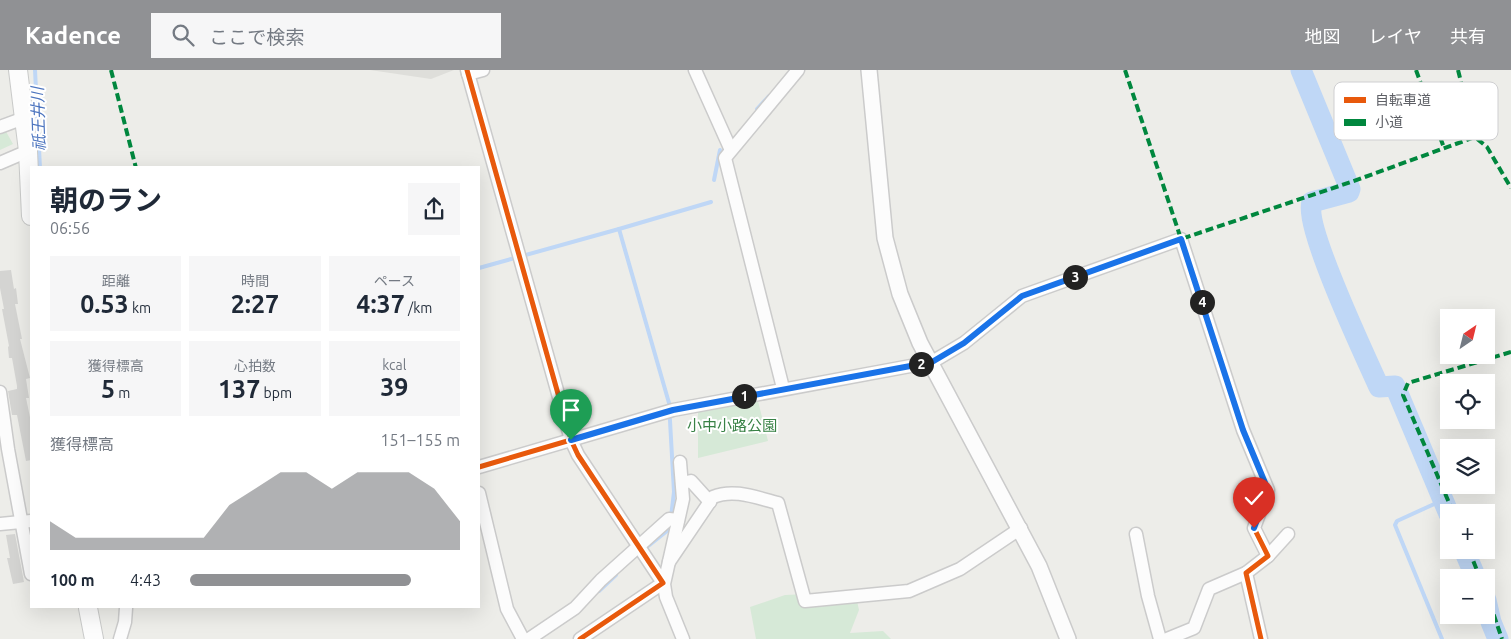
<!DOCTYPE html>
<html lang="ja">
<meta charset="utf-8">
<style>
:root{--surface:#fff;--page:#f6f6f7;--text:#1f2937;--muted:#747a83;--accent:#909194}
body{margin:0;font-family:Ubuntu,"Noto Sans JP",sans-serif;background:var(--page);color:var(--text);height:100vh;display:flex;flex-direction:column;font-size:19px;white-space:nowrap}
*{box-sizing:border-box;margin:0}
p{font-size:16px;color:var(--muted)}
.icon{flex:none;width:28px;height:28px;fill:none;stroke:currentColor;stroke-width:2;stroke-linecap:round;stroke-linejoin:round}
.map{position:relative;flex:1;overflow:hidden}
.sheet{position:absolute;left:30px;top:96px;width:450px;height:442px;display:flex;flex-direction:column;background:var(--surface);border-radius:0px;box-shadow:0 5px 20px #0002}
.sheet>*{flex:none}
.needle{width:32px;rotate:35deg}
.fabs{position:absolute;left:1440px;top:239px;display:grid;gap:10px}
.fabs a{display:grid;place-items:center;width:55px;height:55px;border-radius:0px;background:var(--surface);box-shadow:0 5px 20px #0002;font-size:25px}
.pin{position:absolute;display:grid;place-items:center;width:42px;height:42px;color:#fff;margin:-51px -21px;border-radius:50% 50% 50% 0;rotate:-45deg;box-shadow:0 0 5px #0007}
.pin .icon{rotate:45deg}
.km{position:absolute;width:25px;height:25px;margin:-12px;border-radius:50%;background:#222;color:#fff;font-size:14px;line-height:25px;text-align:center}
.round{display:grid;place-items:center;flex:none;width:52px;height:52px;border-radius:0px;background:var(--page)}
.headline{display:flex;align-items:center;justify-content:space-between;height:85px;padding:0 20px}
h1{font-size:28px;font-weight:700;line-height:38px}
.metrics{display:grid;grid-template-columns:repeat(3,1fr);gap:8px;height:85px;padding:5px 20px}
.metrics div{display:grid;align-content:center;border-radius:0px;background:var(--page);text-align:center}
.metrics b{font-size:25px;font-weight:700}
.metrics small{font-size:14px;font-weight:400}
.metrics p{font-size:14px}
.chart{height:140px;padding:10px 20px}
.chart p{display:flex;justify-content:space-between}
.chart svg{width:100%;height:90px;margin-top:5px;fill:var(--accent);opacity:.7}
ul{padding:0 20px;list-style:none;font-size:16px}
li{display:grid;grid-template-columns:80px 60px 1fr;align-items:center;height:38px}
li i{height:12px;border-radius:6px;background:var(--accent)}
header{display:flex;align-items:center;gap:30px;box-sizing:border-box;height:70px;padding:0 25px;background:var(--accent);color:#fff}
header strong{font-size:24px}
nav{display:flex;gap:28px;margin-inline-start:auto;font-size:18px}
.search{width:350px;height:45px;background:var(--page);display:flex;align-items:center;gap:12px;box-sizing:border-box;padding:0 18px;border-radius:0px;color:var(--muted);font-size:19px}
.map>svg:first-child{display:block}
.industrial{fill:#dededa}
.green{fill:#d6e9d7}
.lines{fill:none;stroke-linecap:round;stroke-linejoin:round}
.stream{stroke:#bfd7f6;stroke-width:4}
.river{stroke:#bfd7f6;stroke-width:21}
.building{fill:#d4d4d2}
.minor-casing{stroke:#cbcbcb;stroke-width:15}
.tertiary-casing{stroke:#cbcbcb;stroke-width:18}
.secondary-casing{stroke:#c9cac9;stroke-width:20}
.minor{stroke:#fcfcfc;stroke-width:12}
.tertiary{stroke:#fcfcfc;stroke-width:15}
.secondary{stroke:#fcfcfc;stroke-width:18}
.quiet{stroke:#00873e;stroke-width:4;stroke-dasharray:8 4;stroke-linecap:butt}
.cycleway-casing{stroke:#fff;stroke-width:8}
.cycleway{stroke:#e8590c;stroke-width:5}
.route-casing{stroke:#fff;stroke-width:10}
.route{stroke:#1a73e8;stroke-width:6}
.labels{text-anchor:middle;stroke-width:4;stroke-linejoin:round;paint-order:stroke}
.park-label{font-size:15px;fill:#398246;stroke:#fff}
.water-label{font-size:16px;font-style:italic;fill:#4d75bf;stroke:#fff}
.key{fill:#fff;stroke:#cfcfd1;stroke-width:1}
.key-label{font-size:14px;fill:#5e6066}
</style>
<header>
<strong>Kadence</strong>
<div class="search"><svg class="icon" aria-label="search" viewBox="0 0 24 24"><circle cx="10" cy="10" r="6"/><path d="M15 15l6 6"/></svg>ここで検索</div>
<nav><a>地図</a><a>レイヤ</a><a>共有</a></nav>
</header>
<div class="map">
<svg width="1511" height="569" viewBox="0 0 1511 569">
<rect width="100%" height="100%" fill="#edede9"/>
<path class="industrial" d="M370,0H454L431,9Z"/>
<g class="green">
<path d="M0,51L13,74L0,80Z"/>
<path d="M757,327L768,371L698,388V341Z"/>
<path d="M855,522L859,540L850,563L883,561L891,569H756L750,537L785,525Z"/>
</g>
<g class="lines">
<g class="stream">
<path d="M35,0L40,98"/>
<path d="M757,39L769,26"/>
<path d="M714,110L720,80"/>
<path d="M479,198L619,159"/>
<path d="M671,447L674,422L669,333L619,159L711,132"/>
<path d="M647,477L667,461L668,456"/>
<path d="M599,521L616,505"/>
<path d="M1442,569L1395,455L1397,451L1443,430"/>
</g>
<g class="river">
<path d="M1301,0L1350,119L1349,122L1312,132C1303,155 1366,288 1379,317L1395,316L1449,444"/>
<path d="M1464,480L1476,508"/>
<path d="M1486,530L1491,552L1498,569"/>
</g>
</g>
<g class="building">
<path d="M11,200L14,219L16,218L18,234H15L22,269H20L30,308L26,309L29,328H26L31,352V390L26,391L17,345H12L8,321L17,319V316L12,288H9L8,277L9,276L2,239H4L0,218V201Z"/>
<path d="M15,464L24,512L13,514L7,488H10L6,465Z"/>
</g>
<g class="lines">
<defs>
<g id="minor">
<path d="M467,0L571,370L578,385L663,513L580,569"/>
<path d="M695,0L730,78"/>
<path d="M468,4L483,0"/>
<path d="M0,57L24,48"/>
<path d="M0,93L28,81"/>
<path d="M783,318L725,88L798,0"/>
<path d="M0,322L8,379L31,504"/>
<path d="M680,392L683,429L664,514L666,527L683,569"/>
<path d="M479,397L673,340L932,292L964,273L1022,226L1181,169L1243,360L1268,420L1254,458L1268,486L1246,503L1261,569"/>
<path d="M682,413L691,411L710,432"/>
<path d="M479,423L507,539L523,569"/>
<path d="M0,454L31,451"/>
<path d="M1136,464L1148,526L1160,569"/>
<path d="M1268,486L1288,464"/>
<path d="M669,492L713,427C734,418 757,428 778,433L805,531L909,521L960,499L1021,458"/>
<path d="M120,569L125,552L126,538"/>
<path d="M529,569L575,538L601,510L669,449L678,450"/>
<path d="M1167,569L1194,558L1209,519L1246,503"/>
</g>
<path id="tertiary" d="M869,0L885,168L900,224L920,273L1039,496L1068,569"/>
<g id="secondary">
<path d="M18,0L28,81L31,146"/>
<path d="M88,538L94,569"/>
</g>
</defs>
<use href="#minor" class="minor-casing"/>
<use href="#tertiary" class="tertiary-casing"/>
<use href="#secondary" class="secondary-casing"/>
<use href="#minor" class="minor"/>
<use href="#tertiary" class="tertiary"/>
<use href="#secondary" class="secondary"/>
<g class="quiet">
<path d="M111,0L136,98"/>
<path d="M1125,0L1181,169L1351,112L1475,67"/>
<path d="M1416,0L1444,78"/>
<path d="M1458,0L1475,67L1487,77L1511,118"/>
<path d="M1453,442L1403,325L1408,313L1511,282"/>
<path d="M1469,480L1480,508"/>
<path d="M1486,522L1502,569"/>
</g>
<defs>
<g id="cycleway">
<path d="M467,0L571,370L578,385L663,513L580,569"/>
<path d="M479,397L673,340L932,292L964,273L1022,226L1181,169L1243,360L1268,420L1254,458L1268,486L1246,503L1261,569"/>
</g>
</defs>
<use href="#cycleway" class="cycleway-casing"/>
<use href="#cycleway" class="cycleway"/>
</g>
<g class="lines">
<defs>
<path id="route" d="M571,370L673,340L932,292L964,273L1022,226L1181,169L1243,360L1268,420L1254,458"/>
</defs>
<use href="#route" class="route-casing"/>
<use href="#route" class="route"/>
</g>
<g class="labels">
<g class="park-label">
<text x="732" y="361">小中小路公園</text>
</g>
<g class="water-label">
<text transform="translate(38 49) rotate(-92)" y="6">祇王井川</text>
</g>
</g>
<rect x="1334" y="12" width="164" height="58" rx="8" class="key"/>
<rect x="1344" y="27" width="22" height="6" fill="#e8590c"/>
<rect x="1344" y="49" width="22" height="7" fill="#00873e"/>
<g class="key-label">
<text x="1375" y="35">自転車道</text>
<text x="1375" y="57">小道</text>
</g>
</svg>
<div class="fabs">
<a><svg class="needle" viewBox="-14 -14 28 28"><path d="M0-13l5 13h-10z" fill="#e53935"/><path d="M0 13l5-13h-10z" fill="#747a83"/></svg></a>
<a><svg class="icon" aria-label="locate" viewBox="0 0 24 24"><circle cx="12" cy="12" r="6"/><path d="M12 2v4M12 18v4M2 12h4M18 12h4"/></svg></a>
<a><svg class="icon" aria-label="layers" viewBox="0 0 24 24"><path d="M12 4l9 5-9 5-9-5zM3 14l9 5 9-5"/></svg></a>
<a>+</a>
<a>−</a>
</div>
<div class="pin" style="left:571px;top:370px;background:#1e9e55"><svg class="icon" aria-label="arrive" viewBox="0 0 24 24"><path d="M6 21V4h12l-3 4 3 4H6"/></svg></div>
<div class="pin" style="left:1254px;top:458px;background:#d93025"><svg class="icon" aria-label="check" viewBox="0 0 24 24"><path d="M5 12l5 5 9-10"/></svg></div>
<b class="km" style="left:744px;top:326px">1</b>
<b class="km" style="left:921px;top:294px">2</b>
<b class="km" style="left:1075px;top:207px">3</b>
<b class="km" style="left:1202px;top:232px">4</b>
<section class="sheet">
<div class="headline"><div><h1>朝のラン</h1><p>06:56</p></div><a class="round"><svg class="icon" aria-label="share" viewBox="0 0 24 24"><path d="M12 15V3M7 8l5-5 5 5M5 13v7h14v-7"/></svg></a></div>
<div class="metrics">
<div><p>距離</p><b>0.53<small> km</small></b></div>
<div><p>時間</p><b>2:27</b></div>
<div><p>ペース</p><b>4:37<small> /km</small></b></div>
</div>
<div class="metrics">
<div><p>獲得標高</p><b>5<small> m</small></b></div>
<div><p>心拍数</p><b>137<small> bpm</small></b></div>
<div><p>kcal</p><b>39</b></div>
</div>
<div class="chart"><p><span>獲得標高</span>151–155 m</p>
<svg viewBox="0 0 160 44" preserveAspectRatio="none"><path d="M0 44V30L10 38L20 38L30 38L40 38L50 38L60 38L70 22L80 14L90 6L100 6L110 14L120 6L130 6L140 6L150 14L160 30V44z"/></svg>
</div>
<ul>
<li><b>100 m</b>4:43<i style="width:82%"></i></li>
</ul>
</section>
</div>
